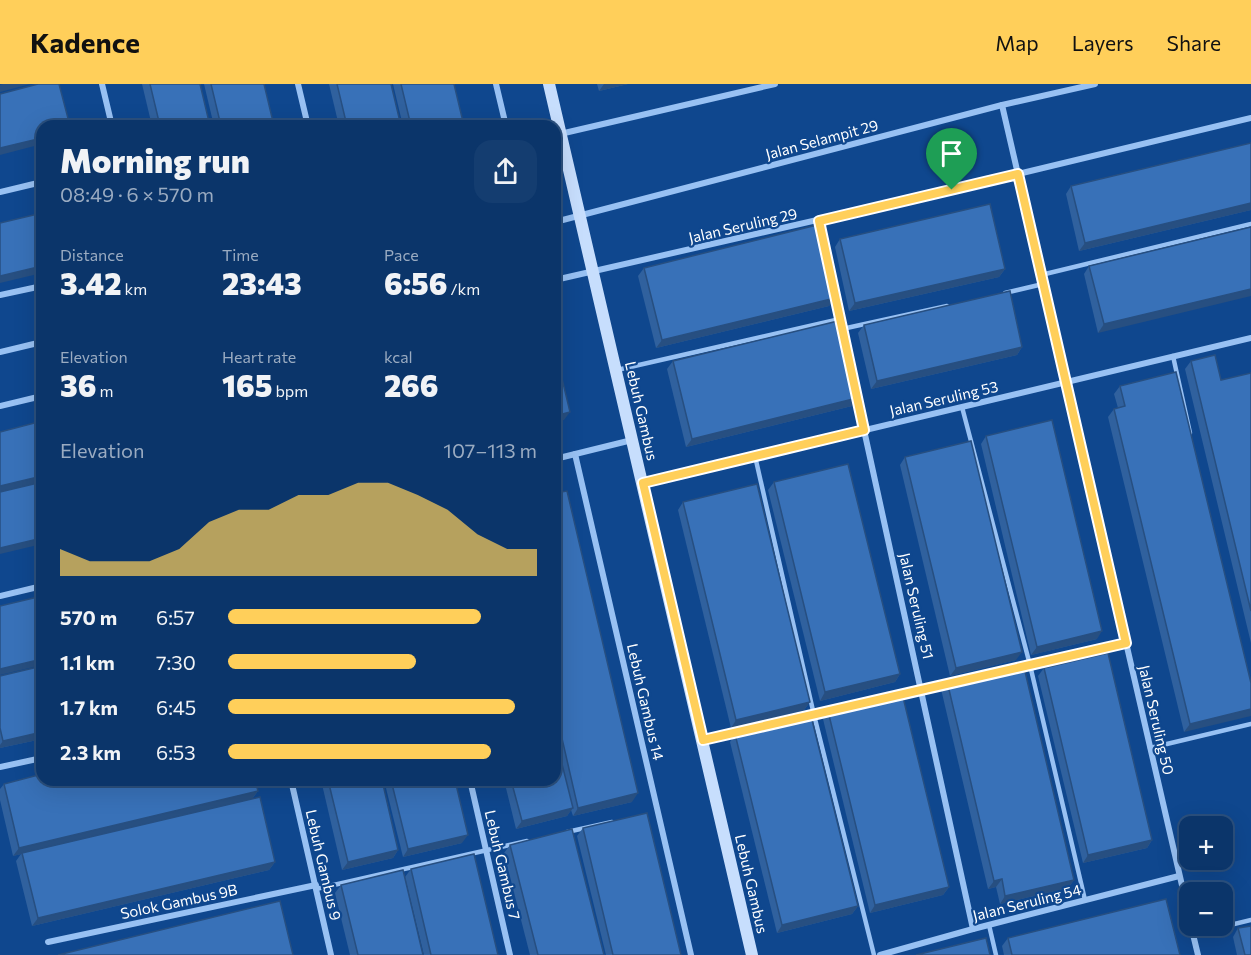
<!DOCTYPE html>
<meta charset="utf-8">
<style>
:root{--surface:#0b356a;--page:#143d70;--text:#f1f3f6;--muted:#9aabc1;--line:#2b507e;--accent:#ffcf5a}
body{margin:0;font-family:Commissioner,sans-serif;background:var(--page);color:var(--text);height:100vh;display:flex;flex-direction:column;font-size:22px;white-space:nowrap}
*{box-sizing:border-box;margin:0}
p{font-size:20px;color:var(--muted)}
.icon{flex:none;width:33px;height:33px;fill:none;stroke:currentColor;stroke-width:2;stroke-linecap:round;stroke-linejoin:round}
.map{position:relative;flex:1;overflow:hidden}
.panel{position:absolute;left:36px;top:36px;width:525px;height:666px;display:flex;flex-direction:column;background:var(--surface);border-radius:18px;box-shadow:0 6px 24px #0002,0 0 0 2px var(--line)}
.panel>*{flex:none}
.fabs{position:absolute;left:1179px;top:732px;display:grid;gap:12px}
.fabs a{display:grid;place-items:center;width:54px;height:54px;border-radius:12px;background:var(--surface);box-shadow:0 6px 24px #0002,0 0 0 2px var(--line);font-size:30px}
.pin{position:absolute;display:grid;place-items:center;width:51px;height:51px;color:#fff;margin:-62px -26px;border-radius:50% 50% 50% 0;rotate:-45deg;box-shadow:0 0 6px #0007}
.pin .icon{rotate:45deg}
.round{display:grid;place-items:center;flex:none;width:63px;height:63px;border-radius:18px;background:var(--page)}
.head{display:flex;align-items:center;justify-content:space-between;height:102px;padding:0 24px}
h1{font-size:33px;font-weight:800;line-height:45px}
.metrics{display:grid;grid-template-columns:repeat(3,1fr);gap:9px;height:102px;padding:6px 24px}
.metrics div{display:grid;align-content:center}
.metrics b{font-size:30px;font-weight:800}
.metrics small{font-size:16px;font-weight:400}
.metrics p{font-size:16px}
.chart{height:168px;padding:12px 24px}
.chart p{display:flex;justify-content:space-between}
.chart svg{width:100%;height:108px;margin-top:6px;fill:var(--accent);opacity:.7}
ul{padding:0 24px;list-style:none;font-size:20px}
li{display:grid;grid-template-columns:96px 72px 1fr;align-items:center;height:45px}
li i{height:15px;border-radius:8px;background:var(--accent)}
header{display:flex;align-items:center;gap:36px;box-sizing:border-box;height:84px;padding:0 30px;background:var(--accent);color:#111}
header strong{font-size:28px}
nav{display:flex;gap:33px;margin-inline-start:auto;font-size:21px}
.map>svg:first-child{display:block}
.lines{fill:none;stroke-linecap:round;stroke-linejoin:round}
.lane{stroke:#98c1f3;stroke-width:4.5}
.street{stroke:#98c1f3;stroke-width:6}
.secondary{stroke:#c7defd;stroke-width:12}
.wall{fill:#30619e}
.shaded-wall{fill:#274f81}
.building{fill:#3871b8;stroke:#274f81;stroke-width:1.5}
.route-casing{stroke:#fff;stroke-width:12}
.route{stroke:#ffcf5a;stroke-width:8}
.labels{text-anchor:middle;stroke-width:4.5;stroke-linejoin:round;paint-order:stroke}
.street-label{font-size:15px;fill:#fff;stroke:#0f478e}
</style>
<header>
<strong>Kadence</strong>
<nav><a>Map</a><a>Layers</a><a>Share</a></nav>
</header>
<div class="map">
<svg width="1251" height="871" viewBox="0 0 1251 871">
<rect width="100%" height="100%" fill="#0f478e"/>
<g class="lines">
<g class="lane">
<path d="M819,137L854,301"/>
<path d="M1041,191L1251,140"/>
<path d="M1005,209L1043,200"/>
<path d="M842,245L947,222"/>
<path d="M1173,272L1190,349"/>
<path d="M617,286L840,235"/>
<path d="M856,310L864,346"/>
<path d="M962,323L1030,581L1085,816"/>
<path d="M755,372L814,631L874,871"/>
<path d="M1018,584L1126,559"/>
<path d="M898,612L949,600"/>
<path d="M703,656L832,627"/>
<path d="M1150,664L1251,640"/>
<path d="M567,748L612,738"/>
<path d="M316,805L527,757"/>
<path d="M989,841L996,871"/>
<path d="M1193,850L1251,836"/>
</g>
<g class="street">
<path d="M102,0L112,42"/>
<path d="M298,0L308,42"/>
<path d="M496,0L506,42"/>
<path d="M1002,21L1190,836"/>
<path d="M560,50L775,0"/>
<path d="M0,108L42,98"/>
<path d="M555,138L1002,21L1095,0"/>
<path d="M555,196L1018,90L1251,34"/>
<path d="M0,211L42,202"/>
<path d="M0,268L42,258"/>
<path d="M0,322L42,312"/>
<path d="M864,346L973,845"/>
<path d="M575,370L691,871"/>
<path d="M555,375L632,356"/>
<path d="M643,399L1251,254"/>
<path d="M0,512L42,502"/>
<path d="M0,683L42,674"/>
<path d="M291,696L331,871"/>
<path d="M470,696L510,871"/>
<path d="M1191,842L1198,871"/>
<path d="M48,858L316,801"/>
<path d="M880,871L973,845L1179,792"/>
</g>
<path class="secondary" d="M549,0L752,871"/>
</g>
<g class="wall">
<path d="M142,0H200L210,42H152Z"/>
<path d="M204,0H264L274,42H214Z"/>
<path d="M329,0H391L401,42H339Z"/>
<path d="M393,0H454L464,42H403Z"/>
<path d="M597,0H628L599,7Z"/>
<path d="M1251,59V126L1079,167L1066,110L1071,102Z"/>
<path d="M1251,143L1098,249L1084,190L1089,182Z"/>
<path d="M840,155L1005,185L999,193L849,227L835,163Z"/>
<path d="M644,184L835,214L829,222L656,264L638,192Z"/>
<path d="M864,241L1022,263L1017,271L871,305L858,249Z"/>
<path d="M673,277L852,322L686,363L667,285Z"/>
<path d="M1191,277L1221,296L1251,289V559L1185,285Z"/>
<path d="M1120,302L1251,599L1184,648L1108,333L1114,325L1118,324L1114,310Z"/>
<path d="M986,352L1097,555L1031,571L981,360Z"/>
<path d="M905,373L1016,576L950,592L900,381Z"/>
<path d="M774,398L900,590L895,598L820,617L768,406Z"/>
<path d="M555,409L632,718L573,732L571,726L567,732L516,745L504,696H555Z"/>
<path d="M683,418L810,618L804,626L731,644L678,426Z"/>
<path d="M42,582V655L0,664V592Z"/>
<path d="M1044,584L1152,756L1147,764L1083,779L1038,592Z"/>
<path d="M947,597L1074,796L1068,804L1000,820L996,803L988,805L941,605Z"/>
<path d="M828,627L949,803L943,811L870,829L823,635Z"/>
<path d="M735,650L858,822L852,830L777,849L730,658Z"/>
<path d="M321,696H382L398,766L393,774L342,786Z"/>
<path d="M384,696H455L462,759L403,773Z"/>
<path d="M4,700L258,707L252,715L275,778L269,786L32,842L16,777L21,770L13,772L0,716V705Z"/>
<path d="M583,744L681,871H606L577,752Z"/>
<path d="M510,761L604,871H530L504,769Z"/>
<path d="M411,785L498,871H424L405,793Z"/>
<path d="M341,801L423,871H350L335,809Z"/>
<path d="M1238,844L1251,871H1237L1233,853Z"/>
<path d="M1008,854L1180,871H1004L1002,862Z"/>
</g>
<g class="shaded-wall">
<path d="M3,0H30L0,8V1Z"/>
<path d="M604,0H628L599,7Z"/>
<path d="M42,54V60L0,71V64Z"/>
<path d="M1251,119V126L1079,167L1085,159Z"/>
<path d="M42,182V189L0,199V192Z"/>
<path d="M1005,185L999,193L849,227L855,219Z"/>
<path d="M1251,205V212L1098,249L1104,240Z"/>
<path d="M835,214L829,222L656,264L662,256Z"/>
<path d="M1022,263L1017,271L871,305L877,297Z"/>
<path d="M857,314L852,322L686,363L692,355Z"/>
<path d="M570,328L564,336L555,339V332Z"/>
<path d="M42,392V399L0,409V402Z"/>
<path d="M42,454V460L0,470V464Z"/>
<path d="M1102,547L1097,555L1031,571L1037,563Z"/>
<path d="M1022,568L1016,576L950,592L956,584Z"/>
<path d="M42,575V581L0,591V585Z"/>
<path d="M900,590L895,598L820,617L825,608Z"/>
<path d="M810,618L804,626L731,644L736,636Z"/>
<path d="M1251,625V632L1184,648L1190,640Z"/>
<path d="M42,648V655L0,664V661L3,657Z"/>
<path d="M258,707L252,715L13,772L19,764Z"/>
<path d="M638,709L632,718L573,732L578,724Z"/>
<path d="M573,724L567,732L516,745L522,737Z"/>
<path d="M468,751L462,759L403,773L408,765Z"/>
<path d="M1152,756L1147,764L1083,779L1088,771Z"/>
<path d="M398,766L393,774L342,786L348,778Z"/>
<path d="M275,778L269,786L32,842L38,834Z"/>
<path d="M1002,795L996,803L988,805L994,797Z"/>
<path d="M1074,796L1068,804L1000,820L1005,812Z"/>
<path d="M949,803L943,811L870,829L875,821Z"/>
<path d="M858,822L852,830L777,849L782,841Z"/>
</g>
<g class="building">
<path d="M38,0H59L70,42H42V54L0,64V10Z"/>
<path d="M150,0H200L210,42H160Z"/>
<path d="M211,0H264L274,42H221Z"/>
<path d="M337,0H391L401,42H347Z"/>
<path d="M401,0H454L464,42H411Z"/>
<path d="M1251,59V119L1085,159L1071,102Z"/>
<path d="M990,120L1005,185L855,219L840,155Z"/>
<path d="M42,129V182L0,192V139Z"/>
<path d="M817,141L835,214L662,256L644,184Z"/>
<path d="M1251,143V205L1104,240L1089,182Z"/>
<path d="M1010,207L1022,263L877,297L864,241Z"/>
<path d="M838,237L857,314L692,355L673,277Z"/>
<path d="M1215,271L1221,296L1251,289V527L1191,277Z"/>
<path d="M555,278H558L570,328L555,332Z"/>
<path d="M1176,288L1251,599V625L1190,640L1114,325L1125,322L1120,302Z"/>
<path d="M1052,336L1102,547L1037,563L986,352Z"/>
<path d="M42,337V392L0,402V348Z"/>
<path d="M971,357L1022,568L956,584L905,373Z"/>
<path d="M848,380L900,590L825,608L774,398Z"/>
<path d="M42,398V454L0,464V408Z"/>
<path d="M757,400L810,618L736,636L683,418Z"/>
<path d="M567,407L638,709L578,724L555,624V409Z"/>
<path d="M42,512V575L0,585V522Z"/>
<path d="M1108,569L1152,756L1088,771L1044,584Z"/>
<path d="M1023,579L1074,796L1005,812L1002,795L994,797L947,597Z"/>
<path d="M42,582V648L3,657L0,644V592Z"/>
<path d="M902,609L949,803L875,821L828,627Z"/>
<path d="M811,632L858,822L782,841L735,650Z"/>
<path d="M555,652L573,724L522,737L511,696H555Z"/>
<path d="M42,690V696H255L258,707L19,764L4,700Z"/>
<path d="M328,696H382L398,766L348,778Z"/>
<path d="M391,696H455L468,751L408,765Z"/>
<path d="M260,713L275,778L38,834L22,769Z"/>
<path d="M647,729L681,871H613L583,744Z"/>
<path d="M572,745L604,871H538L510,761Z"/>
<path d="M474,770L498,871H431L411,785Z"/>
<path d="M403,786L423,871H358L341,801Z"/>
<path d="M1166,815L1180,871H1012L1008,854Z"/>
<path d="M280,817L293,871H58Z"/>
<path d="M1251,842V871H1245L1238,844Z"/>
<path d="M986,854L990,871H916Z"/>
</g>
<g class="lines">
<defs>
<path id="route" d="M1018,90L1126,559L703,656L643,399L864,346L819,137Z"/>
</defs>
<use href="#route" class="route-casing"/>
<use href="#route" class="route"/>
</g>
<g class="labels">
<g class="street-label">
<text transform="translate(822 56) rotate(-15)" y="5">Jalan Selampit 29</text>
<text transform="translate(743 142) rotate(-13)" y="5">Jalan Seruling 29</text>
<text transform="translate(944 315) rotate(-13)" y="5">Jalan Seruling 53</text>
<text transform="translate(641 327) rotate(77)" y="5">Lebuh Gambus</text>
<text transform="translate(916 522) rotate(77)" y="5">Jalan Seruling 51</text>
<text transform="translate(645 618) rotate(77)" y="5">Lebuh Gambus 14</text>
<text transform="translate(1156 636) rotate(77)" y="5">Jalan Seruling 50</text>
<text transform="translate(323 781) rotate(77)" y="5">Lebuh Gambus 9</text>
<text transform="translate(502 781) rotate(77)" y="5">Lebuh Gambus 7</text>
<text transform="translate(751 800) rotate(77)" y="5">Lebuh Gambus</text>
<text transform="translate(179 818) rotate(-12)" y="5">Solok Gambus 9B</text>
<text transform="translate(1027 819) rotate(-14)" y="5">Jalan Seruling 54</text>
</g>
</g>
</svg>
<div class="fabs">
<a>+</a>
<a>−</a>
</div>
<div class="pin" style="left:952px;top:106px;background:#1e9e55"><svg class="icon" aria-label="arrive" viewBox="0 0 24 24"><path d="M6 21V4h12l-3 4 3 4H6"/></svg></div>
<section class="panel">
<div class="head"><div><h1>Morning run</h1><p>08:49 · 6 × 570 m</p></div><a class="round"><svg class="icon" aria-label="share" viewBox="0 0 24 24"><path d="M12 15V3M7 8l5-5 5 5M5 13v7h14v-7"/></svg></a></div>
<div class="metrics">
<div><p>Distance</p><b>3.42<small> km</small></b></div>
<div><p>Time</p><b>23:43</b></div>
<div><p>Pace</p><b>6:56<small> /km</small></b></div>
</div>
<div class="metrics">
<div><p>Elevation</p><b>36<small> m</small></b></div>
<div><p>Heart rate</p><b>165<small> bpm</small></b></div>
<div><p>kcal</p><b>266</b></div>
</div>
<div class="chart"><p><span>Elevation</span>107–113 m</p>
<svg viewBox="0 0 160 44" preserveAspectRatio="none"><path d="M0 44V33L10 38L20 38L30 38L40 33L50 22L60 17L70 17L80 11L90 11L100 6L110 6L120 11L130 17L140 27L150 33L160 33V44z"/></svg>
</div>
<ul>
<li><b>570 m</b>6:57<i style="width:82%"></i></li>
<li><b>1.1 km</b>7:30<i style="width:61%"></i></li>
<li><b>1.7 km</b>6:45<i style="width:93%"></i></li>
<li><b>2.3 km</b>6:53<i style="width:85%"></i></li>
</ul>
</section>
</div>
